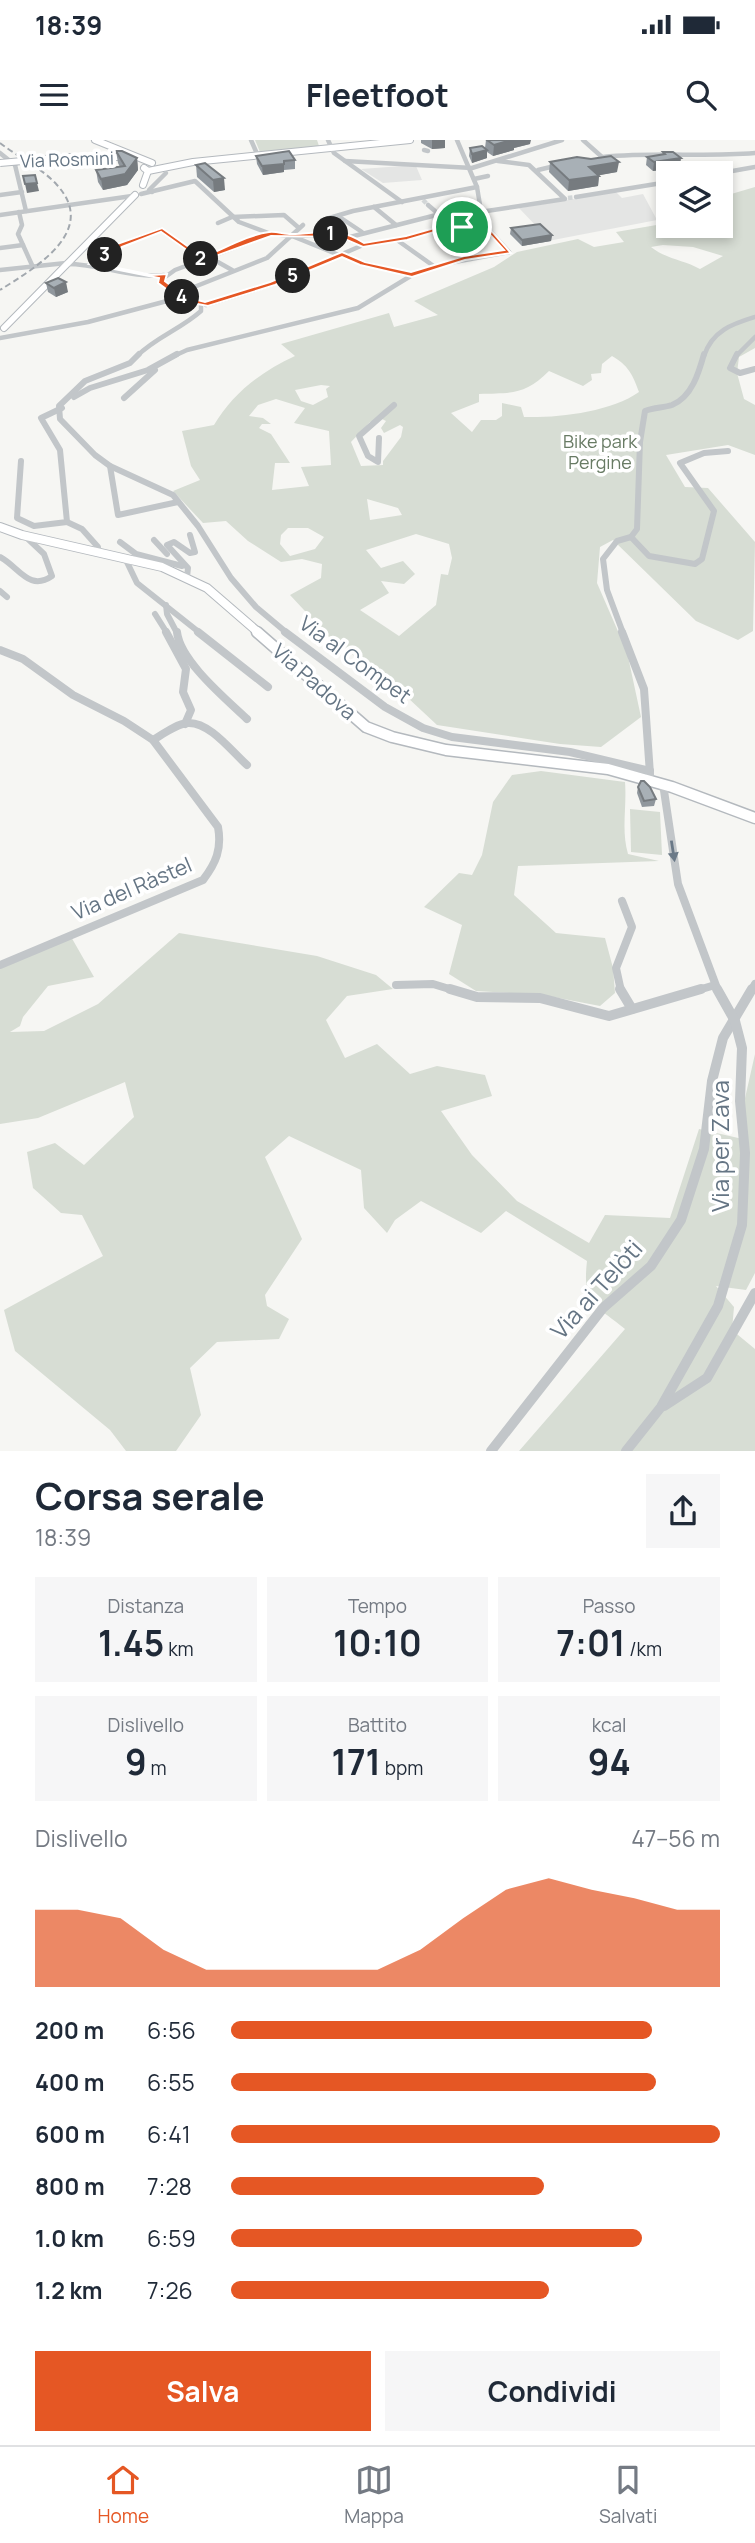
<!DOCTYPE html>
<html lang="it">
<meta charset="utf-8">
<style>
:root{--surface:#fff;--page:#f6f6f7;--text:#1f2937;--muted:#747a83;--line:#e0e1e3;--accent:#e55724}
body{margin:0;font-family:Manrope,sans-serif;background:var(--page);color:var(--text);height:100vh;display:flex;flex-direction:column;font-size:26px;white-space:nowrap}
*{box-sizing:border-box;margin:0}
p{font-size:23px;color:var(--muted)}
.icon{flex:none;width:38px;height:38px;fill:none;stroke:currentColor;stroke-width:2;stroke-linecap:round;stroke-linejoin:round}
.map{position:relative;height:1311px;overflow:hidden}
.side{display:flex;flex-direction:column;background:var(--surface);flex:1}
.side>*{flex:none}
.fabs{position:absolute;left:656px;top:21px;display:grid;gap:14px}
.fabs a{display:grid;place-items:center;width:77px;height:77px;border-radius:0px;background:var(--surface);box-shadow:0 4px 10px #0003;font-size:35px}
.pin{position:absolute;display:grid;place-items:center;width:60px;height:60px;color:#fff;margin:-30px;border:4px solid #fff;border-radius:50%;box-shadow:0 2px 7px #0007}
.km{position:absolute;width:35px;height:35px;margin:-18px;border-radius:50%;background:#222;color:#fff;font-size:19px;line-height:35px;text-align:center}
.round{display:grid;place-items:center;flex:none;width:74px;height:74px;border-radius:0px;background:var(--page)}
.headline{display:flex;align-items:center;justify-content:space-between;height:119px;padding:0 35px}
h1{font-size:38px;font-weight:700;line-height:52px}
.metrics{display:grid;grid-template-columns:repeat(3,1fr);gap:10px;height:119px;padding:7px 35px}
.metrics div{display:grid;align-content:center;border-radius:0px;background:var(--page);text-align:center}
.metrics b{font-size:35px;font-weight:700}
.metrics small{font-size:19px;font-weight:400}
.metrics p{font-size:19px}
.chart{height:196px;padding:14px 35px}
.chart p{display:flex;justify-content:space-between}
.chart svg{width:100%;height:126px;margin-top:7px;fill:var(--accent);opacity:.7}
.cta{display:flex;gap:14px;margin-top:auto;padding:14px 35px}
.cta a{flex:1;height:80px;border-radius:0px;background:var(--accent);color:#fff;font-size:28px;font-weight:700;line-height:80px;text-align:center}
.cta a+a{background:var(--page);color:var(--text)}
ul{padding:0 35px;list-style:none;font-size:23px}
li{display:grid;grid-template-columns:112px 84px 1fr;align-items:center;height:52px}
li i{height:18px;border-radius:9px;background:var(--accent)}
.status{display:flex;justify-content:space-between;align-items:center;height:49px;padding:0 35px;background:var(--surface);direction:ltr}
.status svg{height:19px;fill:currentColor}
header{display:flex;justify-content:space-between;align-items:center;height:91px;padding:0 35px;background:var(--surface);font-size:32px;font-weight:700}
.tab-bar{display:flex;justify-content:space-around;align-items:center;height:98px;border-top:2px solid var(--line);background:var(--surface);font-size:19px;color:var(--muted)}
.tab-bar a{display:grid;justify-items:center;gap:4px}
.tab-bar .on{color:var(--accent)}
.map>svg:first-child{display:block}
.built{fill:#e4e5e4}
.green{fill:#d7ddd4;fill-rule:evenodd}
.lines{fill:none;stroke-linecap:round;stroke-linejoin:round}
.street-tunnel{stroke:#d2d6d7;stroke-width:4.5;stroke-dasharray:4.5 2.5;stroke-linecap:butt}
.secondary-far2-casing{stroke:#b4b9be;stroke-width:8}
.secondary-far1-casing{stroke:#b4b9be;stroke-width:10}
.secondary-casing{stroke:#b4b9be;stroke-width:13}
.street-far3{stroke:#c2c6c9;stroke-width:4.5}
.street-far2{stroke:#c2c6c9;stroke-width:6}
.street-far1{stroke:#c2c6c9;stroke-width:8}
.street{stroke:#c2c6c9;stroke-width:10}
.secondary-far2{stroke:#fff;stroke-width:6}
.secondary-far1{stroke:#fff;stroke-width:8}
.secondary{stroke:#fff;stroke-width:10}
.rail{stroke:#a2a8ae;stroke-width:2;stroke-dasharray:6 3.5;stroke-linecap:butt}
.secondary-bridge-casing{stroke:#b4b9be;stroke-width:8;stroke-linecap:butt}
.secondary-bridge{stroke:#fff;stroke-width:6}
.wall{fill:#90979d}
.shaded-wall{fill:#767b7f}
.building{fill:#a8b0b6;stroke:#767b7f;stroke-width:2}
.oneway{fill:#6a7987}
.route{fill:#e55724;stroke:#fff;stroke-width:2;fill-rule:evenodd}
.labels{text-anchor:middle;stroke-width:7;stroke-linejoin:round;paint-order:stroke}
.far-street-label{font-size:18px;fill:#657584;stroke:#fff}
.far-park-label{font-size:18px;fill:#687b64;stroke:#fff}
.street-label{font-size:21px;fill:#657584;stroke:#fff}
.near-street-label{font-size:24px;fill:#657584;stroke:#fff}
</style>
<div class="status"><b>18:39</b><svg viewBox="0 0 49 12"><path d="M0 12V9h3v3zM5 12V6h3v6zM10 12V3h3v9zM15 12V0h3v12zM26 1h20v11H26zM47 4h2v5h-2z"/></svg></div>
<header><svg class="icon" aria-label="menu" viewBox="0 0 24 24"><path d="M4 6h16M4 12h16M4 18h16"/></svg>Fleetfoot<svg class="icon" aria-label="search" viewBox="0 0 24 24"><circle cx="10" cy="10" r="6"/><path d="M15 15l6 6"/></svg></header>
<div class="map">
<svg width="755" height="1311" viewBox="0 0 755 1311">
<rect width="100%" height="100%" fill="#f6f6f3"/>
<g class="built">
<path d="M402,26H416L422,40L383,43L361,29Z"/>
<path d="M616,52L622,58L643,54L657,80L522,106L510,94L539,89L519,68Z"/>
</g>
<g class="green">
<path d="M255,0H317L319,6L260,12Z"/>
<path d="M755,47V208L739,217L737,233L744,259L755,265V315L728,305L666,315L685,347L708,348L755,402L753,491L738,500L696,481L613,400L600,407L597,443L627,512L641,577L601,607L560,604L437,585L392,543L331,499L290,455L321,438L322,424L302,419L281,422L248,401L226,381L203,383L173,351L200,340L191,326L182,291L214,285C233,253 262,231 295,216L281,204L389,173L394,187L438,175L414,161L494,127L517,112L578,99L594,107L624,102L616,92L668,83V86H681L695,97L696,95L685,86H721V57ZM663,105L693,107L723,116L700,129C684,120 666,119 651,107ZM612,216C628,225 633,235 639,252C611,272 558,278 524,277L521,267L502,263V276L496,280H481L472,292L451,273L479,262V254C512,253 525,255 549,231L583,246L592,240L591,234L601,233L602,224ZM321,245L330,246L326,249L328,257L313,265L301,261L295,250ZM276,259L305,268L294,283L329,291L331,325L301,327L309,346L272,350L275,323H290L271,294L259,288L262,284H271L263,278L249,276L258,265ZM382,279L386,281L381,288L384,293L400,285L403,287L401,297L383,321V325L361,326L351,302L370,282ZM367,359L398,368L402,375L370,380ZM288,388H308L324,397L315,409L290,416L280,404L281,395ZM416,394L449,404L452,418L448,435L441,434L436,465L399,496L360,470L389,453L381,441L404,444L415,434L403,421L381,428L366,410Z"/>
<path d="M541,631L625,642C627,667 621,690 628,714L659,721L518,726L514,755L556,793L605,798L613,828L615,853L600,866L543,855L476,851L449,834L462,785L424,767L459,733L472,735L482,715L493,662L512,635Z"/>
<path d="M630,669L660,672L662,715L631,712Z"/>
<path d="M179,793L317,816L376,835L393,849L347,856L326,880L345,918L377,904L410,934L437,926L485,935L492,956L441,971L472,1015L517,1061L589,1103L605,1075L670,1078L699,989L747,1000L743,967L755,914V1133L746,1150L716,1146L734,1167L732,1190L755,1209V1311H519L625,1189C595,1164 582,1166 587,1121L506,1071L481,1093L421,1061L395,1080L387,1093L364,1068L361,1030L289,996L265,1017L302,1099L265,1155L267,1166L289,1179L279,1199L217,1202L190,1228L201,1275L176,1311H126L110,1290L15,1211L4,1170L103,1116L82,1075L61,1073L33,1048L27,1012L55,1003L84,1025L134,977L125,942L38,978L0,984V825L70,795L94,837L48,846L23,877L20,886L10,892L44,891L98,864Z"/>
</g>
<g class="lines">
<g class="street-tunnel">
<path d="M568,58L576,57"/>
<path d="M423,60L428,65"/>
</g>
<defs>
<g id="secondary-far2">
<path d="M95,0L152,23"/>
<path d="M67,17H135"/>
<path d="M148,31L193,22L410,0"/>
<path d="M143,45L148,31L144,28"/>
<path d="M4,188L135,55"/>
</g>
<path id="secondary-far1" d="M0,387L22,395L162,427L207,448L259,493"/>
<path id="secondary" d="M257,492L366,587L392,597L446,610L608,629L672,647L755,678"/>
</defs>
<use href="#secondary-far2" class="secondary-far2-casing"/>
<use href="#secondary-far1" class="secondary-far1-casing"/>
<use href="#secondary" class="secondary-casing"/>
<g class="street-far3">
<path d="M251,0L258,16"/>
<path d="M328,0L334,13L402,62"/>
<path d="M457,0L477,47L483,83L509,112"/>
<path d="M583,0L602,17"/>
<path d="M424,10L428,11"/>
<path d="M0,13L15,25"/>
<path d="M603,17C654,12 704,17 755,13"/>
<path d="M345,21L472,28L562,0"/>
<path d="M15,25L26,71"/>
<path d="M538,30L559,25"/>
<path d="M721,33L755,27"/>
<path d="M474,39L488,36"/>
<path d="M152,52L149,50L166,33"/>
<path d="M141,54L195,41L239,82L271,94L292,96L339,115"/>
<path d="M0,55L22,52"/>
<path d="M576,57L668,42"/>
<path d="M428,65L435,71"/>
<path d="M374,67L396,85"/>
<path d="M456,70L460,76L476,77"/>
<path d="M19,72L22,85L18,94L32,125"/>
<path d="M480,72L565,59L529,25L498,21"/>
<path d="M0,75L132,56"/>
<path d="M338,76L362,92"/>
<path d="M326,79L353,71L477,47"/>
<path d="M218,83L232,77L284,75L299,88"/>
<path d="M292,96L337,95L363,105"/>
<path d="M350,97L456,70L479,68"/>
<path d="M397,100L435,127"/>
<path d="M0,108L23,105"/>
<path d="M342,114L363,123L412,135"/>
<path d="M209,117L232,130"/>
<path d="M65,124C99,123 130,139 164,135"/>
<path d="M93,124L119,105L161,90L202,119"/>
<path d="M0,130L66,123"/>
<path d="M179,153L267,118L303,85"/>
<path d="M200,163L182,157L161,140L175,130L271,94"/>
<path d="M206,165L273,144L363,105L407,98L438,89L483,83"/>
<path d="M0,198L88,182L182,157"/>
<path d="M137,216C156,197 181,189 201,171V166"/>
<path d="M174,216L187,210L358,168L414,134L449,123L509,112"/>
<path d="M704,216C712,191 732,184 755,177"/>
<path d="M736,216L755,197"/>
</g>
<g class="street-far2">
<path d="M139,214L130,223L85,241L59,266L60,279L95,315L110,326L173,355L198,386L231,438L256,467L287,493"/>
<path d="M737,214L730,228L740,233L755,229"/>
<path d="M74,257L90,248L148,230L177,214"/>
<path d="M124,258L155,230"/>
<path d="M379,298L378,322L368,316L359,296L394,265"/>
<path d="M21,321L17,378L34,386L67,382L60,310L41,278L62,268"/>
<path d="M110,326L118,375L178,362"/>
<path d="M67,382L82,389L98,407V412"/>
<path d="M631,397L649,416L695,424L702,419L714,371L680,323L704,313L728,311"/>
<path d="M154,400L167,414"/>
<path d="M120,402L136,414L182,426"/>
<path d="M0,417C19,427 29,452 52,436L44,414L27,398"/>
<path d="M125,418L137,443L200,493"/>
<path d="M187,437L188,428L167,405L174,402L190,413L195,412L190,395"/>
<path d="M0,451L7,457"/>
<path d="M166,465L167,474L177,493"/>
<path d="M155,474L167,493"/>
<path d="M623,493L607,450L603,419L617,401L631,397L637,389L640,302L645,271C654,267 663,268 672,265C692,257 699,232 704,214"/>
</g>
<g class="street-far1">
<path d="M166,492L186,529L183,552L191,570L185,584"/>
<path d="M177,492C180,521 226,559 247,579"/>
<path d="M198,492L268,547"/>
<path d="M285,492L385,567L423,588L452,597L570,612L650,631"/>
<path d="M622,492L644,549L650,634"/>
<path d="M0,510L23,519L73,555L124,581L153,600L218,687C222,709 216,723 203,740L0,825"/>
<path d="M153,600C163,594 176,584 188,583C210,582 232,612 247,625"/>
<path d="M663,644L678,744L718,851"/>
<path d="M396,845L433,844L456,851"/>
<path d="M621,851L616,828L632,787L622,761"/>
<path d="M695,851L715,845"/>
<path d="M751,851L755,844"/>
</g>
<g class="street">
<path d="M450,849L477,857L540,858L609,876L701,849"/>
<path d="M620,849L632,869"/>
<path d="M664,1266L707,1238L755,1153"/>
<path d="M491,1311L603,1168L651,1126L681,1080L704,1009L712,941L723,898L752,849"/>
<path d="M626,1311L661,1267L718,1166L742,1085L745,1013L740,961L742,908L735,881L717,849"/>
</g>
<use href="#secondary-far2" class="secondary-far2"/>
<use href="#secondary-far1" class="secondary-far1"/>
<use href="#secondary" class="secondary"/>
<path class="rail" d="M0,3C18,17 42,28 57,45C99,91 35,128 0,150"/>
<defs>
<path id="secondary-bridge" d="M0,23L67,17"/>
</defs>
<use href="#secondary-bridge" class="secondary-bridge-casing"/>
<use href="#secondary-bridge" class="secondary-bridge"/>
</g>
<g class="wall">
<path d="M421,0H445V8L432,9L421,3Z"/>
<path d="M486,0L530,4L514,8V10L493,16L487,12V18L472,23L469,16L470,8H485Z"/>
<path d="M116,11L137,18L138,30L127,45L103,50L98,42L96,30L120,27L118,23Z"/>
<path d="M663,12L680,27L653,31L646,25L647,17L662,15Z"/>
<path d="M256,16L295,20V29L284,30V32L263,35L257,24Z"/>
<path d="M550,22L617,32L599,35L598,46L568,51L549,32Z"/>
<path d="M196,25L225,50L214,52L197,37Z"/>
<path d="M511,88L552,95L551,101L522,106L510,94Z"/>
<path d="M46,143L68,152L56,157L48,152Z"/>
<path d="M638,647L656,659L654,666L642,667L637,653Z"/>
</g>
<g class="shaded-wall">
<path d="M432,0H445V8L432,9Z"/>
<path d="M511,0H531L530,4L514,8V10L493,16L494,5Z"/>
<path d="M487,10V18L472,23V14Z"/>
<path d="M137,18L138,30L127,45L103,50L101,39L125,34Z"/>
<path d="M681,18L680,27L653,31L654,22Z"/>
<path d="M619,22L617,32L590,37L599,36L598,46L568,51L569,40L589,27Z"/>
<path d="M284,24V32L263,35L262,26Z"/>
<path d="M224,38L225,50L214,52L213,40Z"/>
<path d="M37,43L39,51L27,53L25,44Z"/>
<path d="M552,95L551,101L522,106V100Z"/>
<path d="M66,142L68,152L56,157L54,148Z"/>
</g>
<g class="building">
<path d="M487,0H511L494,5Z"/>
<path d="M482,6L487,10L472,14L470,8Z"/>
<path d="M116,11H122L137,18L125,34L101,39L96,30L125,26Z"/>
<path d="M289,11L295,20L284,21V24L262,26L256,16Z"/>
<path d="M663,12H673L681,18L654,22L647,17L665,14Z"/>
<path d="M611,16L619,22L589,27L599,36L569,40L550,22L577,17L591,19Z"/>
<path d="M205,23L224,38L213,40L196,25Z"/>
<path d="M35,35L37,43L25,44L23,36Z"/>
<path d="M540,84L552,95L522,100L511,88Z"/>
<path d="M58,138L66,142L54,148L46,143Z"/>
<path d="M641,641H644L650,647L656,659L644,661L638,647Z"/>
</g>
<defs><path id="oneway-solid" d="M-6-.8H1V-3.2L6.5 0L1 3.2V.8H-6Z" transform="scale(1.75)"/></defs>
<use class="oneway" href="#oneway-solid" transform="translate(673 711) rotate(81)"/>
<path class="route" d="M483,81L511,113L465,120L412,137L360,125L342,117L275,145L208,166L187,162L167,164V161L177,157L158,143L159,138L89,124L117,104L162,88L203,117C224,109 247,95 269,92C276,91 284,94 291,94C320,94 336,85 364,103L406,96L438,87ZM481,85L504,110L464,116L411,132L365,122L342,112L270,142L205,162L186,157L165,141L167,134L152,135L98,124L122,107L161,92L202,121L271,96L340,97L363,107L407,100L438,91Z"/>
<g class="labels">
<g class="far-street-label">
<text transform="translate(67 20) rotate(-2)" y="6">Via Rosmini</text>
</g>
<g class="far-park-label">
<text x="600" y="308">Bike park<tspan x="600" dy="21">Pergine</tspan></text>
</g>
<g class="street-label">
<text transform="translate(355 520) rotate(36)" y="7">Via al Compet</text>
<text transform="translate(314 542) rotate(41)" y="7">Via Padova</text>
<text transform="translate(132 749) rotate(-23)" y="7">Via del Ràstel</text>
</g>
<g class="near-street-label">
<text transform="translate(721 1006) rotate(-90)" y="8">Via per Zava</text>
<text transform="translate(597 1150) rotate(-48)" y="8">Via ai Telòti</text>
</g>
</g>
</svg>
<div class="fabs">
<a><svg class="icon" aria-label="layers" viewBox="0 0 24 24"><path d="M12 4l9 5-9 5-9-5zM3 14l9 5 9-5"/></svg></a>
</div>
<div class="pin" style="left:462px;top:87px;background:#1e9e55"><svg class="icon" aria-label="arrive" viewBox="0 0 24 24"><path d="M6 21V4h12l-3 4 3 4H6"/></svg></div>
<b class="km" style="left:331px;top:94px">1</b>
<b class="km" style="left:201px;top:119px">2</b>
<b class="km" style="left:105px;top:115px">3</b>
<b class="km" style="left:182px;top:157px">4</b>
<b class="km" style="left:293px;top:136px">5</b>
</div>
<section class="side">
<div class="headline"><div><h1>Corsa serale</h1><p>18:39</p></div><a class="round"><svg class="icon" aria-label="share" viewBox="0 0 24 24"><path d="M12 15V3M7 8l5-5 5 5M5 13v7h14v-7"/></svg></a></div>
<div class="metrics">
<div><p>Distanza</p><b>1.45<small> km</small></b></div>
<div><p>Tempo</p><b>10:10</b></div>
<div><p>Passo</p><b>7:01<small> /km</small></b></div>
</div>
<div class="metrics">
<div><p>Dislivello</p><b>9<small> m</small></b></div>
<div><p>Battito</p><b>171<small> bpm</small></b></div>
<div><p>kcal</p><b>94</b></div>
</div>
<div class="chart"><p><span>Dislivello</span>47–56 m</p>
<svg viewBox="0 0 160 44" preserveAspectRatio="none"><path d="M0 44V17L10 17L20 20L30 31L40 38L50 38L60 38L70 38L80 38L90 31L100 20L110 10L120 6L130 10L140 13L150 17L160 17V44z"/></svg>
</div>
<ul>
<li><b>200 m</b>6:56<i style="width:86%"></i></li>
<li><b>400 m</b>6:55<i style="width:87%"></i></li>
<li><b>600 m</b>6:41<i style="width:100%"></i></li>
<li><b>800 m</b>7:28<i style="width:64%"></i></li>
<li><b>1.0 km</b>6:59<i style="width:84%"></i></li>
<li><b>1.2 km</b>7:26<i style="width:65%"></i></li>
</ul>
<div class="cta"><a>Salva</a><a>Condividi</a></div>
</section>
<nav class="tab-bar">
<a class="on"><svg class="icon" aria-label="home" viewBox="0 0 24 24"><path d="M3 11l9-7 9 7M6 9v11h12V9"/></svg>Home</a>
<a><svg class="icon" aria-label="map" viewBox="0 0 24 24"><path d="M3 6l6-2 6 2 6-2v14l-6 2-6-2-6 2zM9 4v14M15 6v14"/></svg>Mappa</a>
<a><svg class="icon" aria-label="saved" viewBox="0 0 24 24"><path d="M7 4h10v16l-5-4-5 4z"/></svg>Salvati</a>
</nav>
